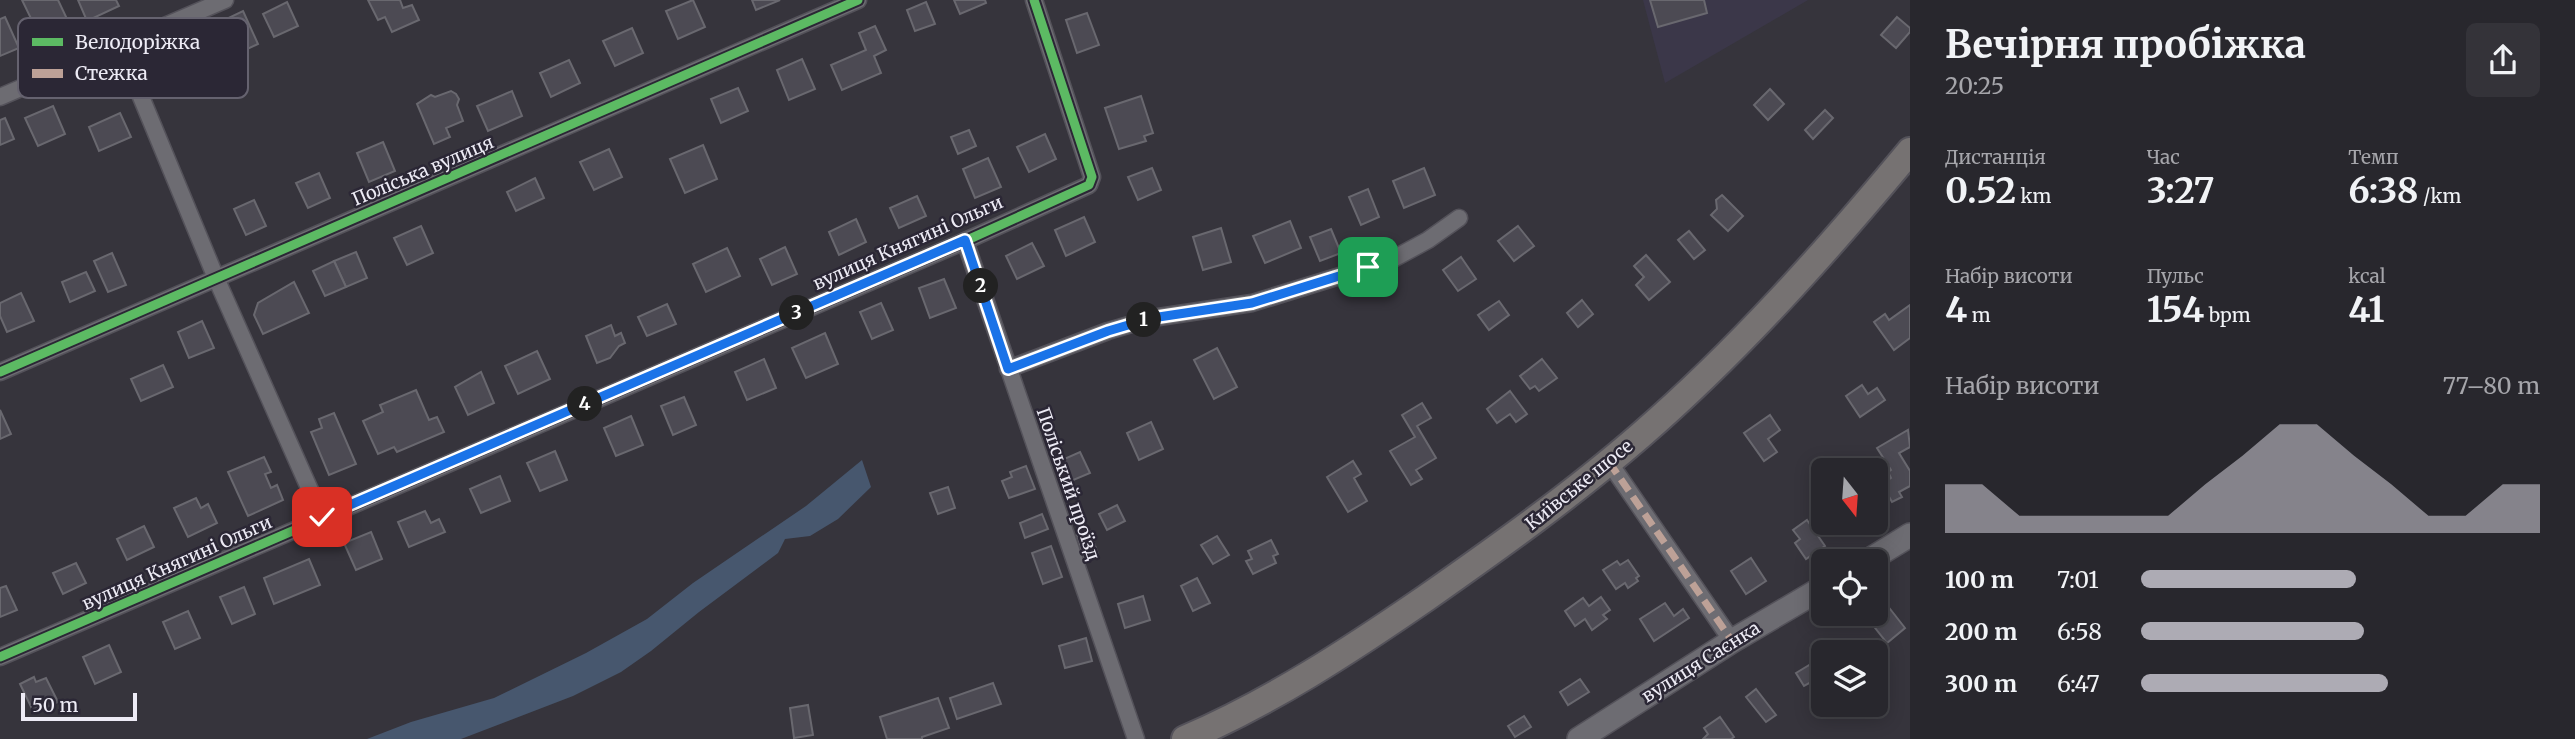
<!DOCTYPE html>
<html lang="uk">
<meta charset="utf-8">
<style>
:root{--surface:#28272d;--page:#343339;--text:#f1f3f6;--muted:#a5a5aa;--line:#444449;--accent:#adabb4}
body{margin:0;font-family:Merriweather,serif;background:var(--page);color:var(--text);height:100vh;display:flex;flex-direction:column;font-size:26px;white-space:nowrap}
*{box-sizing:border-box;margin:0}
p{font-size:23px;color:var(--muted)}
.icon{flex:none;width:38px;height:38px;fill:none;stroke:currentColor;stroke-width:2;stroke-linecap:round;stroke-linejoin:round}
.map{position:relative;flex:1;overflow:hidden}
.details{display:flex;flex-direction:column;background:var(--surface);width:665px}
.details>*{flex:none}
.needle{width:46px;rotate:163deg}
.tools{position:absolute;left:1811px;top:458px;display:grid;gap:14px}
.tools a{display:grid;place-items:center;width:77px;height:77px;border-radius:10px;background:var(--surface);box-shadow:0 4px 18px #0003,0 0 0 2px var(--line);font-size:35px}
.scale{position:absolute;left:21px;bottom:18px;width:116px;box-sizing:border-box;padding-left:7px;border:4px solid #edebf5;border-top:0;font-size:19px;line-height:24px;white-space:nowrap;color:#edebf5;-webkit-text-stroke:5px #2b2735;paint-order:stroke}
.pin{position:absolute;display:grid;place-items:center;width:60px;height:60px;color:#fff;margin:-30px;border-radius:14px;box-shadow:0 4px 10px #0006}
.km{position:absolute;width:35px;height:35px;margin:-18px;border-radius:50%;background:#222;color:#fff;font-size:19px;line-height:35px;text-align:center}
.round{display:grid;place-items:center;flex:none;width:74px;height:74px;border-radius:10px;background:var(--page)}
.head{display:flex;align-items:center;justify-content:space-between;height:119px;padding:0 35px}
h1{font-size:38px;font-weight:700;line-height:52px}
.figures{display:grid;grid-template-columns:repeat(3,1fr);gap:10px;height:119px;padding:7px 35px}
.figures div{display:grid;align-content:center}
.figures b{font-size:35px;font-weight:700}
.figures small{font-size:19px;font-weight:400}
.figures p{font-size:19px}
.chart{height:196px;padding:14px 35px}
.chart p{display:flex;justify-content:space-between}
.chart svg{width:100%;height:126px;margin-top:7px;fill:var(--accent);opacity:.7}
ul{padding:0 35px;list-style:none;font-size:23px}
li{display:grid;grid-template-columns:112px 84px 1fr;align-items:center;height:52px}
li i{height:18px;border-radius:9px;background:var(--accent)}
main{display:flex;flex:1;min-height:0}
.map>svg:first-child{display:block}
.built{fill:#3b3749}
.water{fill:#47576e}
.building{fill:#4c4a53;stroke:#69686f;stroke-width:2}
.lines{fill:none;stroke-linecap:round;stroke-linejoin:round}
.street-casing{stroke:#54525a;stroke-width:19}
.secondary-casing{stroke:#54525a;stroke-width:26}
.primary-casing{stroke:#54525a;stroke-width:30}
.street{stroke:#6d6c72;stroke-width:16}
.secondary{stroke:#6d6c72;stroke-width:23}
.primary{stroke:#767272;stroke-width:26}
.quiet{stroke:#bda197;stroke-width:7;stroke-dasharray:14 7;stroke-linecap:butt}
.cycleway-casing{stroke:#2b2735;stroke-width:13}
.cycleway{stroke:#5cba63;stroke-width:9}
.route-casing{stroke:#fff;stroke-width:14}
.route{stroke:#1a73e8;stroke-width:9}
.labels{text-anchor:middle;stroke-width:5;stroke-linejoin:round;paint-order:stroke}
.street-label{font-size:18px;fill:#edebf5;stroke:#2b2735}
.key{fill:#2b2735;stroke:#65626f;stroke-width:2}
.key-label{font-size:19px;fill:#edebf5}
</style>
<main>
<div class="map">
<svg width="1910" height="739" viewBox="0 0 1910 739">
<rect width="100%" height="100%" fill="#36343c"/>
<path class="built" d="M1643,0H1808L1665,83Z"/>
<path class="water" d="M862,460L871,487L838,519L810,536L785,539L778,553L699,612L651,651L621,672L573,696L461,739H367L411,722L494,698L586,653L647,619L693,583L806,506Z"/>
<g class="building">
<path d="M22,0H58L68,21L39,35Z"/>
<path d="M78,0H116L119,6L87,21Z"/>
<path d="M368,0H400L403,8L412,5L419,20L392,32L385,17L378,20Z"/>
<path d="M693,0L705,27L678,39L666,11Z"/>
<path d="M752,0H780L756,10Z"/>
<path d="M954,0H985L986,3L960,14Z"/>
<path d="M1650,0H1704L1707,13L1658,27Z"/>
<path d="M287,2L298,26L274,37L263,14Z"/>
<path d="M926,2L935,24L915,31L907,10Z"/>
<path d="M243,11L258,44L226,59L215,35L222,32L218,23Z"/>
<path d="M1087,13L1099,45L1077,53L1066,20Z"/>
<path d="M5,17L19,48L0,56V19Z"/>
<path d="M1897,17L1910,28V32L1896,48L1881,35Z"/>
<path d="M875,26L886,50L874,56L881,73L842,90L831,65L866,50L859,33Z"/>
<path d="M632,28L643,53L615,66L603,41Z"/>
<path d="M802,59L815,89L789,100L777,70Z"/>
<path d="M569,60L580,83L551,97L540,73Z"/>
<path d="M738,88L748,111L721,123L711,99Z"/>
<path d="M1770,89L1784,104L1768,120L1754,105Z"/>
<path d="M451,91L456,94L459,99L457,105L463,121L446,128L450,137L434,144L417,104L431,95L435,97Z"/>
<path d="M512,91L522,116L488,131L477,106Z"/>
<path d="M1141,96L1153,133L1144,136L1146,141L1119,149L1105,108Z"/>
<path d="M53,106L65,134L38,146L25,118Z"/>
<path d="M1825,110L1833,118L1813,139L1805,130Z"/>
<path d="M120,113L131,137L99,151L89,127Z"/>
<path d="M5,118L14,139L0,145V120Z"/>
<path d="M969,130L976,146L958,154L951,137Z"/>
<path d="M1045,134L1056,159L1029,172L1017,147Z"/>
<path d="M383,142L395,171L369,182L357,153Z"/>
<path d="M703,145L717,179L685,193L670,159Z"/>
<path d="M609,149L622,177L594,190L580,162Z"/>
<path d="M988,158L1001,187L975,198L963,169Z"/>
<path d="M1152,168L1161,190L1138,200L1128,177Z"/>
<path d="M1424,168L1435,195L1404,208L1393,181Z"/>
<path d="M319,173L330,198L308,208L296,183Z"/>
<path d="M535,178L544,198L516,211L507,192Z"/>
<path d="M1368,189L1379,217L1361,225L1349,197Z"/>
<path d="M1722,195L1743,216L1728,231L1711,215L1717,209L1716,200Z"/>
<path d="M917,196L926,216L899,228L890,208Z"/>
<path d="M254,200L266,226L246,235L234,209Z"/>
<path d="M1084,217L1095,242L1066,256L1055,230Z"/>
<path d="M856,219L866,242L839,255L829,232Z"/>
<path d="M1290,221L1301,248L1265,263L1253,236Z"/>
<path d="M421,226L433,253L407,265L394,238Z"/>
<path d="M1518,226L1534,246L1514,261L1498,241Z"/>
<path d="M1221,228L1231,262L1203,270L1193,237Z"/>
<path d="M1331,229L1341,253L1320,261L1310,237Z"/>
<path d="M1689,231L1705,250L1694,259L1678,240Z"/>
<path d="M1032,243L1044,266L1017,279L1006,256Z"/>
<path d="M785,247L797,274L772,285L760,259Z"/>
<path d="M727,248L740,276L706,292L693,264Z"/>
<path d="M356,252L367,278L346,287L334,261Z"/>
<path d="M112,253L126,285L108,292L94,261Z"/>
<path d="M1646,255L1670,282L1649,300L1636,285L1644,277L1634,266Z"/>
<path d="M1461,257L1476,279L1458,291L1443,270Z"/>
<path d="M334,261L346,287L325,296L313,271Z"/>
<path d="M86,272L95,291L70,302L62,282Z"/>
<path d="M944,279L956,308L930,318L919,288Z"/>
<path d="M294,282L309,313L263,334L254,315L258,303Z"/>
<path d="M21,293L34,321L7,332L0,316V303Z"/>
<path d="M1582,300L1593,314L1578,327L1567,313Z"/>
<path d="M1499,301L1509,315L1489,330L1478,315Z"/>
<path d="M881,303L893,330L872,339L860,312Z"/>
<path d="M667,304L676,324L647,336L638,317Z"/>
<path d="M1910,305V338L1894,350L1874,322L1885,314L1889,320Z"/>
<path d="M202,321L214,348L189,358L178,332Z"/>
<path d="M611,325L615,336L621,333L625,343L619,346L610,358L597,363L586,336Z"/>
<path d="M825,333L838,364L806,378L792,348Z"/>
<path d="M1217,348L1237,387L1214,399L1194,360Z"/>
<path d="M537,351L550,379L518,394L505,366Z"/>
<path d="M764,359L776,388L747,400L735,372Z"/>
<path d="M1542,359L1557,378L1539,391L1535,386L1530,389L1520,376Z"/>
<path d="M163,365L173,387L141,401L131,379Z"/>
<path d="M481,372L494,403L468,415L455,387Z"/>
<path d="M1862,385L1868,394L1877,388L1885,400L1860,417L1846,396Z"/>
<path d="M416,390L429,420L437,417L444,432L397,452L394,447L378,454L363,421L383,412L380,405Z"/>
<path d="M1510,391L1527,414L1516,422L1510,414L1497,423L1487,409Z"/>
<path d="M684,397L696,425L673,435L661,406Z"/>
<path d="M1422,403L1431,418L1417,426L1436,458L1416,470L1422,479L1411,485L1390,451L1415,437L1402,415Z"/>
<path d="M0,410L11,434L0,439Z"/>
<path d="M334,413L356,464L329,475L311,432L322,428L319,419Z"/>
<path d="M1770,415L1780,430L1768,439L1777,452L1764,461L1744,433Z"/>
<path d="M631,416L643,445L616,456L604,428Z"/>
<path d="M1151,422L1163,449L1139,460L1127,433Z"/>
<path d="M1908,430L1910,447L1899,453L1910,471V486L1899,492L1902,497L1892,502L1882,484L1891,478L1888,472L1891,470L1877,448Z"/>
<path d="M555,451L567,480L540,491L527,463Z"/>
<path d="M1080,452L1090,473L1071,481L1062,460Z"/>
<path d="M264,457L271,472L265,474L271,488L277,485L283,500L248,516L228,472Z"/>
<path d="M1353,461L1361,474L1354,478L1367,501L1348,512L1327,477Z"/>
<path d="M1026,466L1035,489L1009,498L1002,481L1012,477L1010,472Z"/>
<path d="M500,476L510,501L481,513L470,489Z"/>
<path d="M948,487L955,508L938,514L930,493Z"/>
<path d="M196,498L201,508L208,504L217,523L188,537L174,508Z"/>
<path d="M1117,505L1125,521L1107,530L1099,514Z"/>
<path d="M425,511L431,523L439,519L445,532L409,547L398,522Z"/>
<path d="M1042,514L1048,529L1025,538L1020,523Z"/>
<path d="M1807,520L1825,546L1806,559L1795,543L1800,539L1793,530Z"/>
<path d="M144,526L154,547L127,560L117,539Z"/>
<path d="M1090,531L1098,554L1084,558L1077,535Z"/>
<path d="M371,532L382,559L356,570L344,543Z"/>
<path d="M1217,536L1229,555L1213,564L1201,545Z"/>
<path d="M1271,540L1278,554L1273,556L1276,563L1253,574L1246,561L1252,559L1248,551Z"/>
<path d="M1051,546L1062,577L1043,584L1032,553Z"/>
<path d="M1751,558L1766,581L1746,594L1731,571Z"/>
<path d="M309,559L320,585L274,604L264,578Z"/>
<path d="M1628,560L1639,576L1636,578L1638,581L1628,588L1625,583L1616,589L1603,570L1617,561L1620,565Z"/>
<path d="M76,563L86,583L63,594L53,573Z"/>
<path d="M1197,578L1210,603L1193,611L1181,586Z"/>
<path d="M6,586L17,610L0,617V588Z"/>
<path d="M244,587L255,614L232,624L220,597Z"/>
<path d="M1143,596L1150,620L1125,628L1118,604Z"/>
<path d="M1601,597L1610,610L1603,615L1607,619L1592,630L1585,619L1575,626L1565,611L1583,598L1589,606Z"/>
<path d="M1665,603L1674,616L1683,609L1689,618L1654,641L1640,619Z"/>
<path d="M1887,605L1905,628L1887,643L1872,624L1877,621L1873,616Z"/>
<path d="M188,611L200,638L175,649L163,622Z"/>
<path d="M1086,638L1092,661L1065,668L1059,646Z"/>
<path d="M109,645L121,672L95,684L83,657Z"/>
<path d="M1816,661L1824,675L1804,686L1796,673Z"/>
<path d="M34,677L36,682L46,678L58,702L34,713L20,684Z"/>
<path d="M1580,679L1589,692L1568,705L1560,692Z"/>
<path d="M993,683L1001,704L957,719L950,698Z"/>
<path d="M1756,689L1776,715L1766,722L1746,697Z"/>
<path d="M938,698L949,728L922,737V739H887L880,717Z"/>
<path d="M808,705L813,735L794,738L790,708Z"/>
<path d="M1524,716L1531,727L1515,737L1508,726Z"/>
<path d="M1720,717L1734,737L1731,739H1703L1708,734L1704,728Z"/>
</g>
<g class="lines">
<defs>
<g id="street">
<path d="M120,46L216,278L322,517"/>
<path d="M0,97L225,0"/>
<path d="M965,241L1136,739"/>
<path d="M1008,369L1108,331L1152,318L1252,303L1369,267L1393,259L1428,240L1459,218"/>
<path d="M0,372L858,0"/>
<path d="M1609,462L1732,641"/>
<path d="M0,657L965,241L1089,185L1092,177L1034,0"/>
</g>
<g id="secondary">
<path d="M1866,562L1910,535"/>
<path d="M1579,739L1732,641L1824,587"/>
</g>
<path id="primary" d="M1185,739C1271,702 1349,651 1426,598C1500,546 1573,494 1641,435C1739,350 1827,251 1910,151"/>
</defs>
<use href="#street" class="street-casing"/>
<use href="#secondary" class="secondary-casing"/>
<use href="#primary" class="primary-casing"/>
<use href="#street" class="street"/>
<use href="#secondary" class="secondary"/>
<use href="#primary" class="primary"/>
<path class="quiet" d="M1609,462L1732,641"/>
<defs>
<g id="cycleway">
<path d="M0,372L858,0"/>
<path d="M0,657L965,241L1089,185L1092,177L1034,0"/>
</g>
</defs>
<use href="#cycleway" class="cycleway-casing"/>
<use href="#cycleway" class="cycleway"/>
</g>
<g class="lines">
<defs>
<path id="route" d="M322,517L965,240L1008,369L1108,331L1152,318L1252,303L1368,267"/>
</defs>
<use href="#route" class="route-casing"/>
<use href="#route" class="route"/>
</g>
<g class="labels">
<g class="street-label">
<text transform="translate(423 171) rotate(-23)" y="6">Поліська вулиця</text>
<text transform="translate(908 243) rotate(-24)" y="6">вулиця Княгині Ольги</text>
<text transform="translate(1068 484) rotate(71)" y="6">Поліський проїзд</text>
<text transform="translate(1579 485) rotate(-39)" y="6">Київське шосе</text>
<text transform="translate(177 563) rotate(-24)" y="6">вулиця Княгині Ольги</text>
<text transform="translate(1701 662) rotate(-32)" y="6">вулиця Саєнка</text>
</g>
</g>
<rect x="18" y="18" width="230" height="80" rx="10" class="key"/>
<rect x="32" y="38" width="31" height="8" fill="#5cba63"/>
<rect x="32" y="69" width="31" height="9" fill="#bda197"/>
<g class="key-label">
<text x="75" y="49">Велодоріжка</text>
<text x="75" y="80">Стежка</text>
</g>
</svg>
<div class="tools">
<a><svg class="needle" viewBox="-14 -14 28 28"><path d="M0-13l5 13h-10z" fill="#e53935"/><path d="M0 13l5-13h-10z" fill="#a5a5aa"/></svg></a>
<a><svg class="icon" aria-label="locate" viewBox="0 0 24 24"><circle cx="12" cy="12" r="6"/><path d="M12 2v4M12 18v4M2 12h4M18 12h4"/></svg></a>
<a><svg class="icon" aria-label="layers" viewBox="0 0 24 24"><path d="M12 4l9 5-9 5-9-5zM3 14l9 5 9-5"/></svg></a>
</div>
<div class="scale">50 m</div>
<div class="pin" style="left:1368px;top:267px;background:#1e9e55"><svg class="icon" aria-label="arrive" viewBox="0 0 24 24"><path d="M6 21V4h12l-3 4 3 4H6"/></svg></div>
<div class="pin" style="left:322px;top:517px;background:#d93025"><svg class="icon" aria-label="check" viewBox="0 0 24 24"><path d="M5 12l5 5 9-10"/></svg></div>
<b class="km" style="left:1144px;top:320px">1</b>
<b class="km" style="left:981px;top:286px">2</b>
<b class="km" style="left:797px;top:313px">3</b>
<b class="km" style="left:585px;top:404px">4</b>
</div>
<section class="details">
<div class="head"><div><h1>Вечірня пробіжка</h1><p>20:25</p></div><a class="round"><svg class="icon" aria-label="share" viewBox="0 0 24 24"><path d="M12 15V3M7 8l5-5 5 5M5 13v7h14v-7"/></svg></a></div>
<div class="figures">
<div><p>Дистанція</p><b>0.52<small> km</small></b></div>
<div><p>Час</p><b>3:27</b></div>
<div><p>Темп</p><b>6:38<small> /km</small></b></div>
</div>
<div class="figures">
<div><p>Набір висоти</p><b>4<small> m</small></b></div>
<div><p>Пульс</p><b>154<small> bpm</small></b></div>
<div><p>kcal</p><b>41</b></div>
</div>
<div class="chart"><p><span>Набір висоти</span>77–80 m</p>
<svg viewBox="0 0 160 44" preserveAspectRatio="none"><path d="M0 44V27L10 27L20 38L30 38L40 38L50 38L60 38L70 27L80 17L90 6L100 6L110 17L120 27L130 38L140 38L150 27L160 27V44z"/></svg>
</div>
<ul>
<li><b>100 m</b>7:01<i style="width:54%"></i></li>
<li><b>200 m</b>6:58<i style="width:56%"></i></li>
<li><b>300 m</b>6:47<i style="width:62%"></i></li>
</ul>
</section>
</main>
